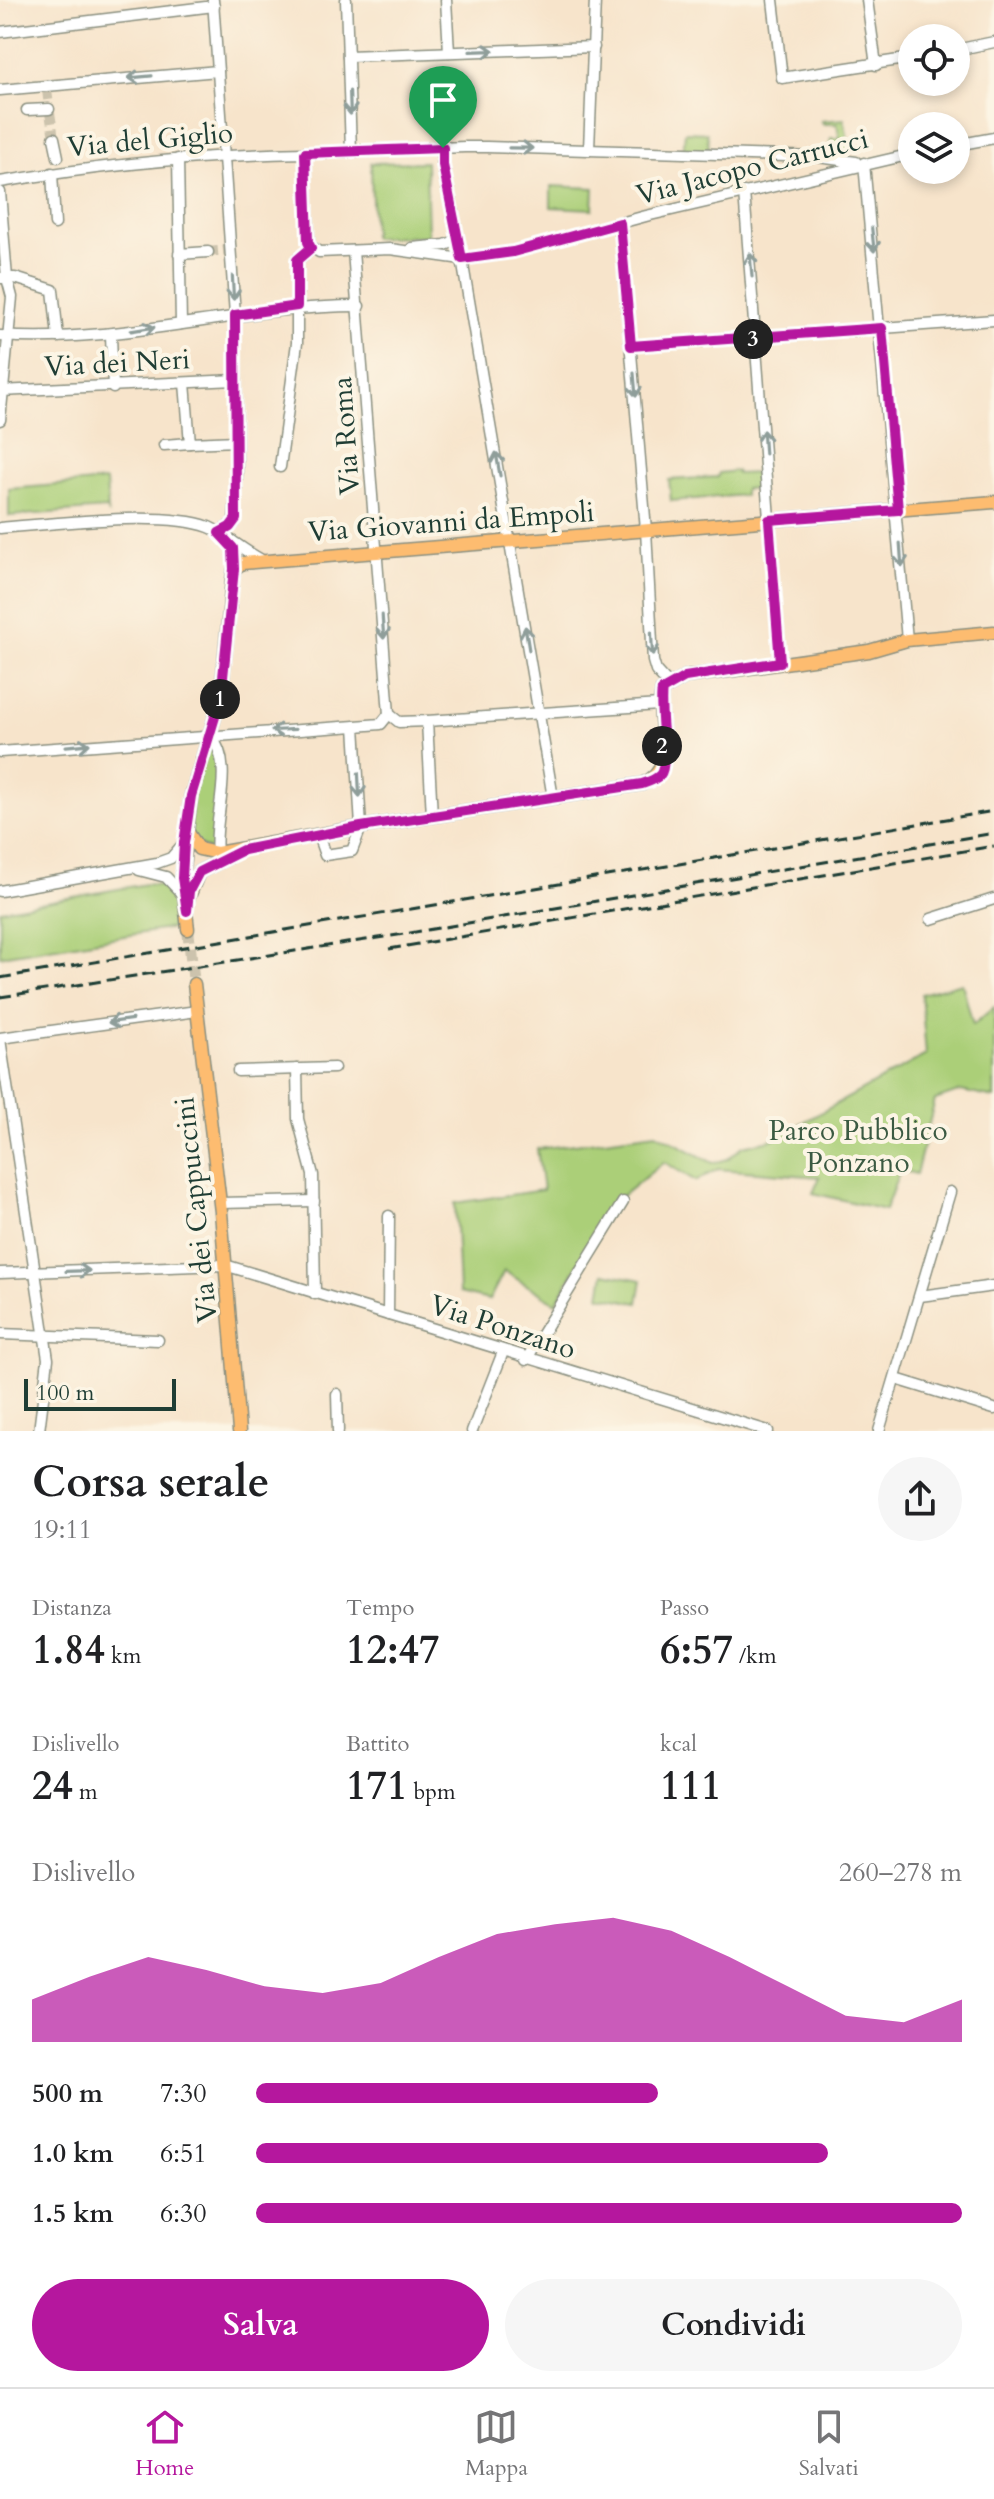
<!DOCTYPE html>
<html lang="it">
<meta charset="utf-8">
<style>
:root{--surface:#fff;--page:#f6f6f6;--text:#202124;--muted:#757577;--line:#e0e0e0;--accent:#b5179e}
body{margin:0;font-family:Cardo,serif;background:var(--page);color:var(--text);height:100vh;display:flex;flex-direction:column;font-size:30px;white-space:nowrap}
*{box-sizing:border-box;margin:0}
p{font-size:26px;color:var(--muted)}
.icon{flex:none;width:44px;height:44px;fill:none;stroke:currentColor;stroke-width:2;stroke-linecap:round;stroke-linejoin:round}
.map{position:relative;height:1431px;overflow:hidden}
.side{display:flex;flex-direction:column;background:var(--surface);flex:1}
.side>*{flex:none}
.tools{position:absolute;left:898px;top:24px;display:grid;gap:16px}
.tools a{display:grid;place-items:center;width:72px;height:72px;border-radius:50%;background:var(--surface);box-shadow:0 4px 12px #0003;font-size:40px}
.scale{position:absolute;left:24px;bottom:20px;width:152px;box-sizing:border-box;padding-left:8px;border:4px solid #1f3d34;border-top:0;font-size:22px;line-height:28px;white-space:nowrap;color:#1f3d34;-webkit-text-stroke:6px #fcf5e5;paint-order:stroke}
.pin{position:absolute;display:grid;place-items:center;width:68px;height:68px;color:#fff;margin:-82px -34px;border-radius:50% 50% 50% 0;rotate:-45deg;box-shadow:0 0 8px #0007}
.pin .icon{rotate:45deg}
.km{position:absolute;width:40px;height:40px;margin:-20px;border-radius:50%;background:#222;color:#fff;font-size:22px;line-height:40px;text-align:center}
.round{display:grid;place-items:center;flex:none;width:84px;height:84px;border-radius:42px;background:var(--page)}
.overview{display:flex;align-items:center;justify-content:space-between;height:136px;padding:0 32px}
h1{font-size:44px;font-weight:800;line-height:60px}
.stats{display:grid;grid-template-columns:repeat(3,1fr);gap:12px;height:136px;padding:8px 32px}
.stats div{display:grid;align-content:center}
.stats b{font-size:40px;font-weight:800}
.stats small{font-size:22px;font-weight:400}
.stats p{font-size:22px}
.chart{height:224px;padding:16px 32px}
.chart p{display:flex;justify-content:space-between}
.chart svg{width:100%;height:144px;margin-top:8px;fill:var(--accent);opacity:.7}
.action{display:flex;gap:16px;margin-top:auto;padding:16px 32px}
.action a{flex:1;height:92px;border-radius:48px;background:var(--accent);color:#fff;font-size:32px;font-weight:800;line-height:92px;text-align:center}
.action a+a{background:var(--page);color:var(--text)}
ul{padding:0 32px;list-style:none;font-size:26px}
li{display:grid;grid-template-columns:128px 96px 1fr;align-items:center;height:60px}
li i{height:20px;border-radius:10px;background:var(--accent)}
.menu{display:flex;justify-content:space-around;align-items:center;height:112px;border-top:2px solid var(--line);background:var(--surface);font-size:22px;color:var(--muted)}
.menu a{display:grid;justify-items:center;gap:4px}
.menu .current{color:var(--accent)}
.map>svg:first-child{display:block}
.green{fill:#abcf78;stroke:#658656;stroke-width:2}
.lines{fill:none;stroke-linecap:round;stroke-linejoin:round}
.minor-tunnel{stroke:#ccc3ad;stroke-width:10;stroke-dasharray:10 5;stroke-linecap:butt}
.major-tunnel{stroke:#ccc3ad;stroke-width:12;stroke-dasharray:12 6;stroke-linecap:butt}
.minor-casing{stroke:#8b9080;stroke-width:13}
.major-casing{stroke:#8b9080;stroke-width:15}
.minor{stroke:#fff;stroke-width:10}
.major{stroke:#fdbc70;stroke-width:12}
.rail{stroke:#1f3d34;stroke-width:3;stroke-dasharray:12 6;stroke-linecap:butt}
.oneway{stroke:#8f9e9a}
.route-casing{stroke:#fff;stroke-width:16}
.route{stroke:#b5179e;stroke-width:10}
.labels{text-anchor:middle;stroke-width:8;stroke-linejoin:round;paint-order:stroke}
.street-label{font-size:28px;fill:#1f3d34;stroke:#fcf5e5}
.park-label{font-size:28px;fill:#3b5a42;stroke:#fcf5e5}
</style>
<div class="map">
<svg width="994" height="1431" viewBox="0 0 994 1431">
<rect width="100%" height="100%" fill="#fcf5e5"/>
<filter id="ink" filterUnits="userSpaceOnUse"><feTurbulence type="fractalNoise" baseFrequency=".0125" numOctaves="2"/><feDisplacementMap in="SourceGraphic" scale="16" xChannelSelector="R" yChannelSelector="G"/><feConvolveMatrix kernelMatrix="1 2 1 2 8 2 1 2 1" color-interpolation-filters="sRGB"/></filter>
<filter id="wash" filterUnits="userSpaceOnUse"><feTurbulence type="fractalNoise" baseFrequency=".006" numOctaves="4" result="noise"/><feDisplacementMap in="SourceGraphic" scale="32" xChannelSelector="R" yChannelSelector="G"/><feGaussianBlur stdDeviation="1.8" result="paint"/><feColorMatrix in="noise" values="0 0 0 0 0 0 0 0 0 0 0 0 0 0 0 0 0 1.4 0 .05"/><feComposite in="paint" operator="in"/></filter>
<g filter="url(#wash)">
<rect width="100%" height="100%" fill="#f7e4cb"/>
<g class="green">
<path d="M844,119L850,150L829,151L831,138L840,139L837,124H823L822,121Z"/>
<path d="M685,132L707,133L710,154L683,153Z"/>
<path d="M426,162L428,236L373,238L371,163Z"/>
<path d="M551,186L594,188L593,209L551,207Z"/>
<path d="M736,471L737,474L758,473L759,488L744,489V495L671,501L669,480L718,477L719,473Z"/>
<path d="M106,481L108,512L106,509L9,516V489Z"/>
<path d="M210,735L221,752L217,853L191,842V796Z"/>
<path d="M146,884L167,886L177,901L180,927L0,956V910Z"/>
<path d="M962,983L973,1025L994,1007V1098L961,1091L935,1100L916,1174L900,1170L885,1210L813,1193L820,1177L718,1169L696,1181L664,1162L612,1204L556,1303L504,1271L489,1300L459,1293L455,1203L543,1190L537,1149L656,1133L713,1163L728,1159L743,1146L771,1140L926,1055L921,994Z"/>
<path d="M604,1273L642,1280L638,1303L600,1296Z"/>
</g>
</g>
<g filter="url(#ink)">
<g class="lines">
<g class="minor-tunnel">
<path d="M47,90L49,106"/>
<path d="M50,113L54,138"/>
<path d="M208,252L228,250"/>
</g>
<path class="major-tunnel" d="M188,929L194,984"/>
<defs>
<g id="minor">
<path d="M213,0L235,315L237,475L234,523L219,533"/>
<path d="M346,0L351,151"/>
<path d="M446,0L449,52"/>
<path d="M773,0L782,78L912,58"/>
<path d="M867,0L876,65"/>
<path d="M0,32L214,6"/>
<path d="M956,50L994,42"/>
<path d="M348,56L594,47"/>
<path d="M0,90L218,71"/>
<path d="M27,110L49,109"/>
<path d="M54,138L58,157"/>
<path d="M956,145L994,138"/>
<path d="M443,148V165L462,259L390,249L319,252L309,245L305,153L465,147H487L818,157L856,162"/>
<path d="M589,149L595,0"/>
<path d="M178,159L181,324"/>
<path d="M864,163L907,640"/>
<path d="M52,173L55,224"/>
<path d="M0,182C101,165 203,155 305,153"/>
<path d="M0,192L7,278L12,297L0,420"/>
<path d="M744,192L780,662"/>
<path d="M620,223L646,530L653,661L656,671L668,684"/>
<path d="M412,248L445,245L458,240"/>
<path d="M353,251L389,714"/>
<path d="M179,254L208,252"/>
<path d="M0,278H15L53,290L58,337"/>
<path d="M111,335L113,388"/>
<path d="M0,336C121,345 238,306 359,306"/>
<path d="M631,346L994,320"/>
<path d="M185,383L190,443L236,441"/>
<path d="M0,391L236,380"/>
<path d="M164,445L190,443"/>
<path d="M280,467L297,343V260L311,248"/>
<path d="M0,528C52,524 163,510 209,527C222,532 244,551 260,559"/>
<path d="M389,714L399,722L427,721L659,705"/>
<path d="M427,721L432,816"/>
<path d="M210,735C237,767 212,816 217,853"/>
<path d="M0,752L355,726"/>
<path d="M553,798L462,259L513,252L646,216L912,154"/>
<path d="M318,835L325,855L352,851L361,827L355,726L381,724L389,714"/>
<path d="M139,870L166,877L184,896"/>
<path d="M0,891L157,863L171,858L184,843"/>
<path d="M931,919L994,899"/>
<path d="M0,1038L197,1011"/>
<path d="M0,1039L48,1359L39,1431"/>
<path d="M297,1069L298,1119L313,1175L315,1294"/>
<path d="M238,1071L334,1068"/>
<path d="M220,1203L314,1201"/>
<path d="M0,1273L225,1265L768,1431"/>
<path d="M920,1296L994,1286"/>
<path d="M388,1315L389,1216"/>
<path d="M0,1334L158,1340"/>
<path d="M526,1360L623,1202"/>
<path d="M896,1379L994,1409"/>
<path d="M337,1394L338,1431"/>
<path d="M472,1431L503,1352"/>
<path d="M879,1431L950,1192"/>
</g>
<g id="major">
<path d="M994,502L242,563L234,569L232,580L221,697L191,796L187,831L199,849L217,853L361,827L642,784C681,768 654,727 662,690L685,677L869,651L907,640L994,632"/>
<path d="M187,831L182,878L188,929"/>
<path d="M188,899L199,872L230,856"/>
<path d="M194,984L221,1212L239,1431"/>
</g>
</defs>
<use href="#minor" class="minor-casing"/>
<use href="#major" class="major-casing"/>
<use href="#minor" class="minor"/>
<use href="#major" class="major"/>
<g class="rail">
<path d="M389,949L994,846"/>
<path d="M0,978L994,811"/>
<path d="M0,997L398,935L994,833"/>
</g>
</g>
<defs><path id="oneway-shaft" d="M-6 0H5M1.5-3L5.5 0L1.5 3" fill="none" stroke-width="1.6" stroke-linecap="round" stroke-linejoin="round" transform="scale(2)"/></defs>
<g class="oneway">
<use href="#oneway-shaft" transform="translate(482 51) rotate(-2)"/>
<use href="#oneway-shaft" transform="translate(140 77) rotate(175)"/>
<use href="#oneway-shaft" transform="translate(350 103) rotate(88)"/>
<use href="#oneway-shaft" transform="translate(521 148) rotate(1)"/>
<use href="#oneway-shaft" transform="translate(873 240) rotate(84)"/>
<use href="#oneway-shaft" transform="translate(751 265) rotate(-95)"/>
<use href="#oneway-shaft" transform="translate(233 288) rotate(87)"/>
<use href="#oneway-shaft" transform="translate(143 329) rotate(-9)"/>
<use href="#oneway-shaft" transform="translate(635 385) rotate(85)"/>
<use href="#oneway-shaft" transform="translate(764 442) rotate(-94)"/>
<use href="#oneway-shaft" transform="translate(498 464) rotate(-100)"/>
<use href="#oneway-shaft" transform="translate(901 555) rotate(86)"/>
<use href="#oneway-shaft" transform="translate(383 627) rotate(86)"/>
<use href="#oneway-shaft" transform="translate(527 638) rotate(-99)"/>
<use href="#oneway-shaft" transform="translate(652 644) rotate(87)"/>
<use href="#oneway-shaft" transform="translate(283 730) rotate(177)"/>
<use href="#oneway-shaft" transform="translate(78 745) rotate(-5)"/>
<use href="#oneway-shaft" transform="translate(359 785) rotate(87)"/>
<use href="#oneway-shaft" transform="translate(120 1021) rotate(172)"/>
<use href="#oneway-shaft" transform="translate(78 1271) rotate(-2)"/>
</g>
</g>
<g class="lines" filter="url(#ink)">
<defs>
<path id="route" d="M443,148V165L462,259L513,252L620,223L631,346L882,328L898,510L769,520L780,662L685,677L662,690C658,710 670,763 660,775C655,780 648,782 642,784L361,827L243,850L199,872L189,891L187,911L182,878L184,843L191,796L221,697L234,569L233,548L219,533L230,527L236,519L235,315L297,306V260L311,248L308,242L305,153Z"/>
</defs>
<use href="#route" class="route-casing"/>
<use href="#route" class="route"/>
</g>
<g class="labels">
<g class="street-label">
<text transform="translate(150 139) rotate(-5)" y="10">Via del Giglio</text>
<text transform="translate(752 166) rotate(-14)" y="10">Via Jacopo Carrucci</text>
<text transform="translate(117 362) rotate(-3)" y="10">Via dei Neri</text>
<text transform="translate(345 436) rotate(-94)" y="10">Via Roma</text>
<text transform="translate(451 521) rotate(-4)" y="10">Via Giovanni da Empoli</text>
<text transform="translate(195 1210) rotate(-96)" y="10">Via dei Cappuccini</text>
<text transform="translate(503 1326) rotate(18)" y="10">Via Ponzano</text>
</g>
<g class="park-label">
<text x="858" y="1140">Parco Pubblico<tspan x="858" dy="32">Ponzano</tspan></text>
</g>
</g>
</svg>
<div class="tools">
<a><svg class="icon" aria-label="locate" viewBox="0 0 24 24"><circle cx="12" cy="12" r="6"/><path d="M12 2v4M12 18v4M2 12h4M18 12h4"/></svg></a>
<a><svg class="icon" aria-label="layers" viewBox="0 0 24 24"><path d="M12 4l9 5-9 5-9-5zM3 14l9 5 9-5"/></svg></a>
</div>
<div class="scale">100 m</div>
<div class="pin" style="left:443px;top:148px;background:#1e9e55"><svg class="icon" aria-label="arrive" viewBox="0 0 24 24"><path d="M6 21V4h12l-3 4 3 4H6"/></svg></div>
<b class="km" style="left:220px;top:699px">1</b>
<b class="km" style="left:662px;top:746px">2</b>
<b class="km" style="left:753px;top:339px">3</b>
</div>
<section class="side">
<div class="overview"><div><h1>Corsa serale</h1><p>19:11</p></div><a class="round"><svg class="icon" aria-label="share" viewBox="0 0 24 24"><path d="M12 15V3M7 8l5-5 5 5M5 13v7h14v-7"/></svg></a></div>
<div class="stats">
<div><p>Distanza</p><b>1.84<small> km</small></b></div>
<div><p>Tempo</p><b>12:47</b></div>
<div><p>Passo</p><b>6:57<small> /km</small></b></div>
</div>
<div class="stats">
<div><p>Dislivello</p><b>24<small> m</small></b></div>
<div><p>Battito</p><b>171<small> bpm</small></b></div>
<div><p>kcal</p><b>111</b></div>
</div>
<div class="chart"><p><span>Dislivello</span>260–278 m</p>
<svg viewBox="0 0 160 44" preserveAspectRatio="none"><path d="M0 44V31L10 24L20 18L30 22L40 27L50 29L60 26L70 18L80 11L90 8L100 6L110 10L120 18L130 27L140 36L150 38L160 31V44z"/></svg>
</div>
<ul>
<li><b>500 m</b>7:30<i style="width:57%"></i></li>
<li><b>1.0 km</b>6:51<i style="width:81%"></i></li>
<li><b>1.5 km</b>6:30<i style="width:100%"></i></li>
</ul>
<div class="action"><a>Salva</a><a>Condividi</a></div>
</section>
<nav class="menu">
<a class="current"><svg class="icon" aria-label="home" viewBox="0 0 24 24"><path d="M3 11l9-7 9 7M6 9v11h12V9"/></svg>Home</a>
<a><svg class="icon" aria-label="map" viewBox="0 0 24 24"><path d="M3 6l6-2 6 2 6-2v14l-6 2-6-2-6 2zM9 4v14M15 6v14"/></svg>Mappa</a>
<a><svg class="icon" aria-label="saved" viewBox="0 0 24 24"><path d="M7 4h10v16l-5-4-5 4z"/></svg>Salvati</a>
</nav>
